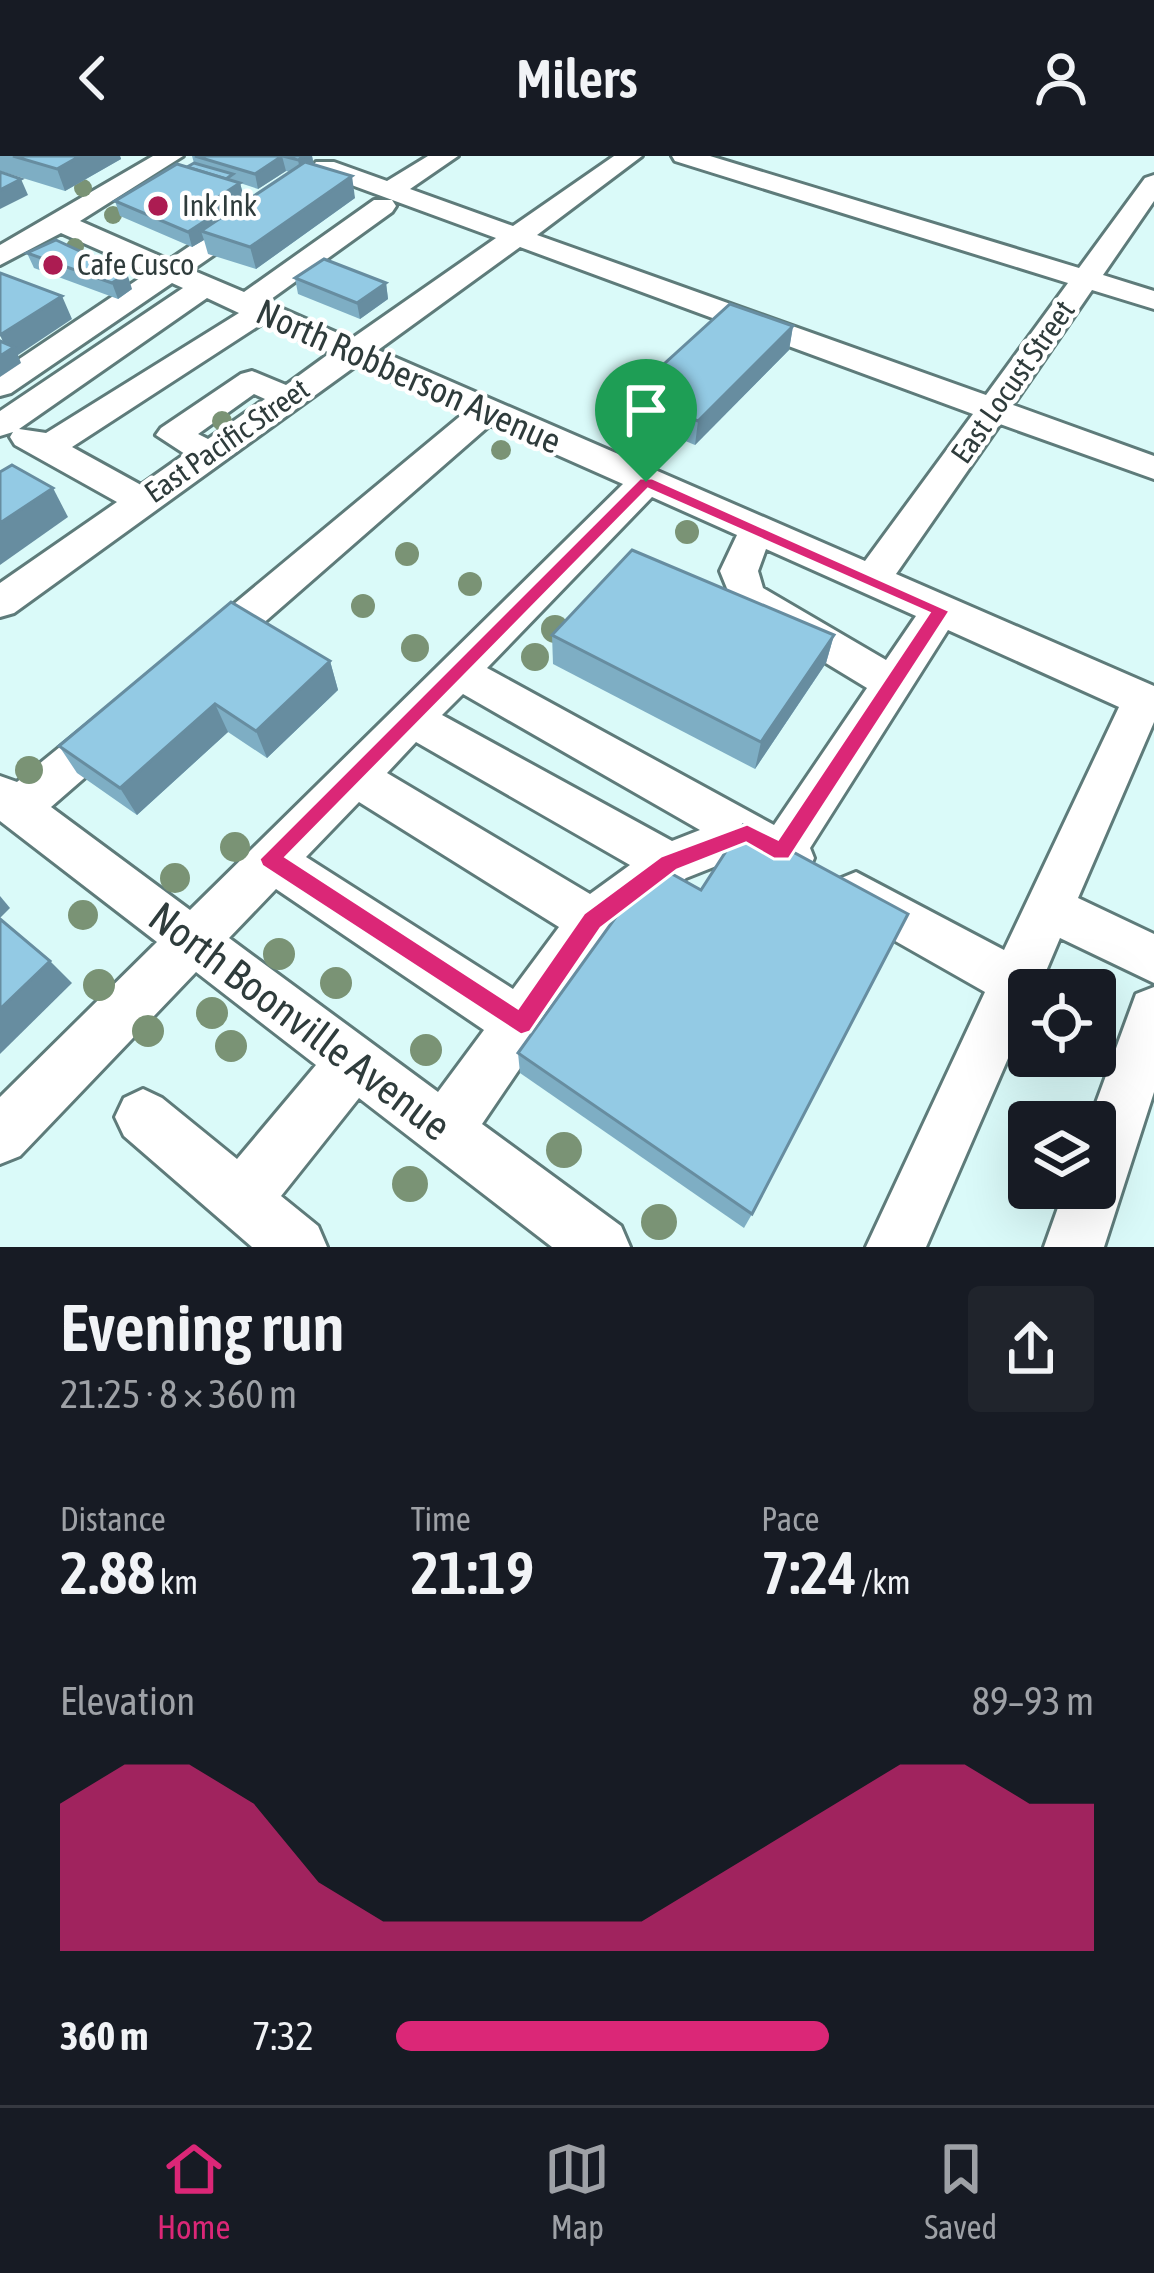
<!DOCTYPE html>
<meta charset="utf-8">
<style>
:root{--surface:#171b24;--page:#20242c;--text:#f1f3f6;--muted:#9ea1a6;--line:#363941;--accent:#db2777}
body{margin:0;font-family:"Asap Condensed",sans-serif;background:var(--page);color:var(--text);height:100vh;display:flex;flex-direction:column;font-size:45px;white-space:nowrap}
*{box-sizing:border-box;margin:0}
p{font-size:39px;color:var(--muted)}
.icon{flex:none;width:66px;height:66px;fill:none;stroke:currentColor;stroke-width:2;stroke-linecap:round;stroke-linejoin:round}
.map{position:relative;height:1091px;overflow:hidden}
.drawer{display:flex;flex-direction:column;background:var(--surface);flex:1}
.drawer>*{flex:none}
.buttons{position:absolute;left:1008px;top:813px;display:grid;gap:24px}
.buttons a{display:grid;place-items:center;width:108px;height:108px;border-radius:12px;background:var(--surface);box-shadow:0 12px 48px #0002;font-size:60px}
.pin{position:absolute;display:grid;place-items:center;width:102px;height:102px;color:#fff;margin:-123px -51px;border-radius:50% 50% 50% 0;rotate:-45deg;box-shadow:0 0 12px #0007}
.pin .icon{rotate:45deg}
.round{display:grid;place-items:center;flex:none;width:126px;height:126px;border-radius:12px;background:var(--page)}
.overview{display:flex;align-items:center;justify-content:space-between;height:204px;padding:0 60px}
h1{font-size:66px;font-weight:600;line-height:90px}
.stats{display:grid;grid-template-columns:repeat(3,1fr);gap:18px;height:204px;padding:12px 60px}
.stats div{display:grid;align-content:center}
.stats b{font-size:60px;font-weight:600}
.stats small{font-size:33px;font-weight:400}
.stats p{font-size:33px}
.chart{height:336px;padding:24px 60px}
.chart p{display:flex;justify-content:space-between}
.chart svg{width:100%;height:216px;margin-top:12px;fill:var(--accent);opacity:.7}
ul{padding:0 60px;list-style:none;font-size:39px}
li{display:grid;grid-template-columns:192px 144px 1fr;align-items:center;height:90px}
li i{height:30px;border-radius:15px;background:var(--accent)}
header{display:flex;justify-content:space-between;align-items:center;height:156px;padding:0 60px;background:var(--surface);font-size:54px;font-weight:600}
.menu{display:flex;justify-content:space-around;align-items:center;height:168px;border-top:3px solid var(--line);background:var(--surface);font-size:33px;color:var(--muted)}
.menu a{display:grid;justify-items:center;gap:6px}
.menu .selected{color:var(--accent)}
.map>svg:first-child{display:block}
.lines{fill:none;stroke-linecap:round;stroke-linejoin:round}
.minor-casing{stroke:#5e7b7a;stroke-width:6}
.minor{fill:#fff;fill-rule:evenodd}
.tree{fill:#7a9375}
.wall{fill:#7eaec4;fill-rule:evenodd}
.shaded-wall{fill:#678da0}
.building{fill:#93cae4;stroke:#678da0;stroke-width:3}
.route{fill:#db2777;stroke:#fff;stroke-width:3;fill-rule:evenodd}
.poi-dot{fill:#ac1c52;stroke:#fff;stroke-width:4.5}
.labels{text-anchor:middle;stroke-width:9;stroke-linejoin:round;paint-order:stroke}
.far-poi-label{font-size:30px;fill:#2f3c3c;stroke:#fff;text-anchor:start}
.far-street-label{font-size:30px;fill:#2f3c3c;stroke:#fff}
.street-label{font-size:36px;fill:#2f3c3c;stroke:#fff}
.near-street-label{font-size:42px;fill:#2f3c3c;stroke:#fff}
</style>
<header><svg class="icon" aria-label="back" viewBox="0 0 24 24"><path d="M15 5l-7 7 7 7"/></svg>Milers<svg class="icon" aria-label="person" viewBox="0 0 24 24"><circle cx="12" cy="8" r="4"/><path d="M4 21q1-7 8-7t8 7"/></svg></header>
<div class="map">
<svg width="1154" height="1091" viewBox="0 0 1154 1091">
<rect width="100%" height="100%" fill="#dafaf9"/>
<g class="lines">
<defs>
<g id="minor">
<path d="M153,0H183L80,65L169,104L242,55H260L264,61L260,67L192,114L244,136L374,44H392L396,50L392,56L267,146L351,183L496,82L316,16L312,11L316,6H334L387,25L428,0H458L410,33L513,70L614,0H642L537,79L986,239L1068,127L675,5L672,0H710L1079,112L1145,22L1154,19V45L1103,119L1154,135V153L1092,134L1013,249L1154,300V323L1000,268L896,418L1154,530V566L1078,742L1154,778V827L1060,782L1038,834H1029V854L926,1091H866L985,836L839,753L832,738L839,723L856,716L1004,794L1119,551L948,474L810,692L814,702L808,717L791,723L744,699L686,722L609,781L482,968L621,1070L630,1091H552L359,942L281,1040L318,1070L327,1091H252L124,980L115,961L124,942L143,933L162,942L237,1003L316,909L196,816L20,1000L0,1008V941L157,786L0,665V620L17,626L98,560L113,555L128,560L134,572L128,584L51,651L190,754L623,328L490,269L221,504L207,508L193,504L187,493L193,482L464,257L357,209L14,457L0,461V427L117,346L15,289L10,281L13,276L0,280V255L183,132L172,127L11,237L0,240V216L149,116L61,77L0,109V89ZM520,91L973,258L865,405L378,194ZM207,142L239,157L46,277L19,273ZM263,167L330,197L286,229L252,215L241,218L161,272L156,279L185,298L141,329L72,291ZM254,238L265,243L208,283L198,278ZM652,341L737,379L720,415L735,452L867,532L774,669L487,512ZM766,393L916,460L886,504L763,432L758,415ZM463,538L700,674L672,685L442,559ZM416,586L630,709L590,738L387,617ZM359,646L559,771L513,833L306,701ZM276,733L484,874L438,936L229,782Z"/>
<path d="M1154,831V936L1104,1091H1044L1065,1032H1095V966H1089L1136,838Z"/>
</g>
</defs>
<use href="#minor" class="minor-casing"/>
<use href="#minor" class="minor"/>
</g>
<g class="tree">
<circle cx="83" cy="32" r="9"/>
<circle cx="113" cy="59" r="9"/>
<circle cx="75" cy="91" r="9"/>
<circle cx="222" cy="265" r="10"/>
<circle cx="501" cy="294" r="10"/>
<circle cx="687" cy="376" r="12"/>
<circle cx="407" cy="398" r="12"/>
<circle cx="470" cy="428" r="12"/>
<circle cx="363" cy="450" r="12"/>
<circle cx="555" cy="473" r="14"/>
<circle cx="415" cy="492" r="14"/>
<circle cx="535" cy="501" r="14"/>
<circle cx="29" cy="614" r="14"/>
<circle cx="235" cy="691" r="15"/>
<circle cx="175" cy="722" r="15"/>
<circle cx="83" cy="759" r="15"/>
<circle cx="279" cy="798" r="16"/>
<circle cx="336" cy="827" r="16"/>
<circle cx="99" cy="829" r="16"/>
<circle cx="212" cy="857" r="16"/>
<circle cx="148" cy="875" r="16"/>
<circle cx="231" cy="890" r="16"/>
<circle cx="426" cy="894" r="16"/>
<circle cx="564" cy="994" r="18"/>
<circle cx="410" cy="1028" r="18"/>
<circle cx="659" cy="1066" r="18"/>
</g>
<g class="wall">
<path d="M0,0H120L121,3L65,35L0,15Z"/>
<path d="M192,0H312L314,9L355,42L256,113L208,98L204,84L192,91L120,60L115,45L187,11L194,7ZM286,15L290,16L213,67L212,63L244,42L240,27L258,33Z"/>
<path d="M27,97L132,133L118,143L34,112Z"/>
<path d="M295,122L386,127L388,143L360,163L298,138Z"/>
<path d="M793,170L789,194L695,289L630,262L631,238Z"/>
<path d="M552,479H834L826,507L755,613L553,508Z"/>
<path d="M330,505L338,534L267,602L228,576L137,659L77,617L59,590Z"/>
<path d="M701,734L752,1058L744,1072L520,917L518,897Z"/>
</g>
<g class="shaded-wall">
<path d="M80,0H120L121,3L65,35L57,13Z"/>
<path d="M282,0L286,15L258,33L255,18Z"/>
<path d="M305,0H312L314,11L301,19L298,4Z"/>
<path d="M352,20L355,42L256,113L250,91Z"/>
<path d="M21,23L28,39L0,53V34Z"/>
<path d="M240,27L244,42L212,63L216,77L201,75L204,84L192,91L188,76L195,56Z"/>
<path d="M127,117L132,133L118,143L112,127Z"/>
<path d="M386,127L388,143L360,163L357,147Z"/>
<path d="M62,140L72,163L18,199L21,207L0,221V200L7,195L0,179Z"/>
<path d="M793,170L789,194L695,289L698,265Z"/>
<path d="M53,332L68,361L0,409V367Z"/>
<path d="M834,479L826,507L755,613L761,586Z"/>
<path d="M330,505L338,534L267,602L256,575Z"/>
<path d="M215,548L228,576L137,659L120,632Z"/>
<path d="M0,740L10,752L0,762Z"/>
<path d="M50,805L72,827L0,898V853Z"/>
</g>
<g class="building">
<path d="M13,0H80L57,13Z"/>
<path d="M195,0H282L255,18Z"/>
<path d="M283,0H305L298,4Z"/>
<path d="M305,6L352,20L250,91L201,75Z"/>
<path d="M194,7L233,18L226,23L187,11Z"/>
<path d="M177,8L240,27L195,56L211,61L188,76L115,45Z"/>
<path d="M0,16L21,23L0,34Z"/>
<path d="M56,84L127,117L112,127L27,97Z"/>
<path d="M324,103L386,127L357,147L295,122Z"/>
<path d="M0,117L62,140L0,179Z"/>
<path d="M730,148L793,170L698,265L631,238Z"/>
<path d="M0,185L14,191L0,200Z"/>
<path d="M12,309L53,332L0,367V316Z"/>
<path d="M632,394L834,479L761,586L552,479Z"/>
<path d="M231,446L330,505L256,575L215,548L120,632L59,590Z"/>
<path d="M743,669L908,758L752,1058L518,897L654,708L701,734Z"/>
<path d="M0,763L50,805L0,853Z"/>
</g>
<path class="route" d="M640,322H652L950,455L789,703H774L746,687L677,714L601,772L530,876L521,879L262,710L259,703ZM648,333L929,457L778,683L747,668L661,700L584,757L518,852L286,701Z"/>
<g class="poi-dot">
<circle cx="158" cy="50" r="12"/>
<circle cx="53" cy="109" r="12"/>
</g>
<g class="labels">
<g class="far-poi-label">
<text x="182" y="60">Ink Ink</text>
<text x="77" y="119">Cafe Cusco</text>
</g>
<g class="far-street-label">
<text transform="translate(1013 226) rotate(-55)" y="10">East Locust Street</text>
<text transform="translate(227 285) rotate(-35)" y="10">East Pacific Street</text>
</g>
<g class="street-label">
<text transform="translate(409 220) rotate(24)" y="13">North Robberson Avenue</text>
</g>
<g class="near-street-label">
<text transform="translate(300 865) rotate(37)" y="15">North Boonville Avenue</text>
</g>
</g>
</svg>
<div class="buttons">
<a><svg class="icon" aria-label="locate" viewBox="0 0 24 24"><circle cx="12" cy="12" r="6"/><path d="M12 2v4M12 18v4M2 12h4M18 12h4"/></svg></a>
<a><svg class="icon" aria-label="layers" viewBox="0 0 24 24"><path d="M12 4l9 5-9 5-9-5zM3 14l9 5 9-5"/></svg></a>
</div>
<div class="pin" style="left:646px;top:326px;background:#1e9e55"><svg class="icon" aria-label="arrive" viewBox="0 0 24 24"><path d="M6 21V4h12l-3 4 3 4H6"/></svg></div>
</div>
<section class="drawer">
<div class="overview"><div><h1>Evening run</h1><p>21:25 · 8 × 360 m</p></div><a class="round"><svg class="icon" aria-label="share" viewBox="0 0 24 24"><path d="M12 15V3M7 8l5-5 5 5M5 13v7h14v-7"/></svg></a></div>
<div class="stats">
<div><p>Distance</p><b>2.88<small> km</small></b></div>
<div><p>Time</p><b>21:19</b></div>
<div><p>Pace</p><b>7:24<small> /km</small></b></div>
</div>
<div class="chart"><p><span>Elevation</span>89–93 m</p>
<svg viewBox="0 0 160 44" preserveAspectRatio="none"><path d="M0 44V14L10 6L20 6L30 14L40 30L50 38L60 38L70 38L80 38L90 38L100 30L110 22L120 14L130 6L140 6L150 14L160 14V44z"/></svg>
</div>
<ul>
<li><b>360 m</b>7:32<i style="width:62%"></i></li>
</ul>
</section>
<nav class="menu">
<a class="selected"><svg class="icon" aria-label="home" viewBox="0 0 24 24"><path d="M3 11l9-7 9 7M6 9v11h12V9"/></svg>Home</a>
<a><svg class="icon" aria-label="map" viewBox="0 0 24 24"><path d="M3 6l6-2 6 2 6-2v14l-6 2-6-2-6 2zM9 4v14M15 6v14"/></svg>Map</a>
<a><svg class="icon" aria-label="saved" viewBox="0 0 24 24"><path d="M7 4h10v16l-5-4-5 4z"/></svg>Saved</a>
</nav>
